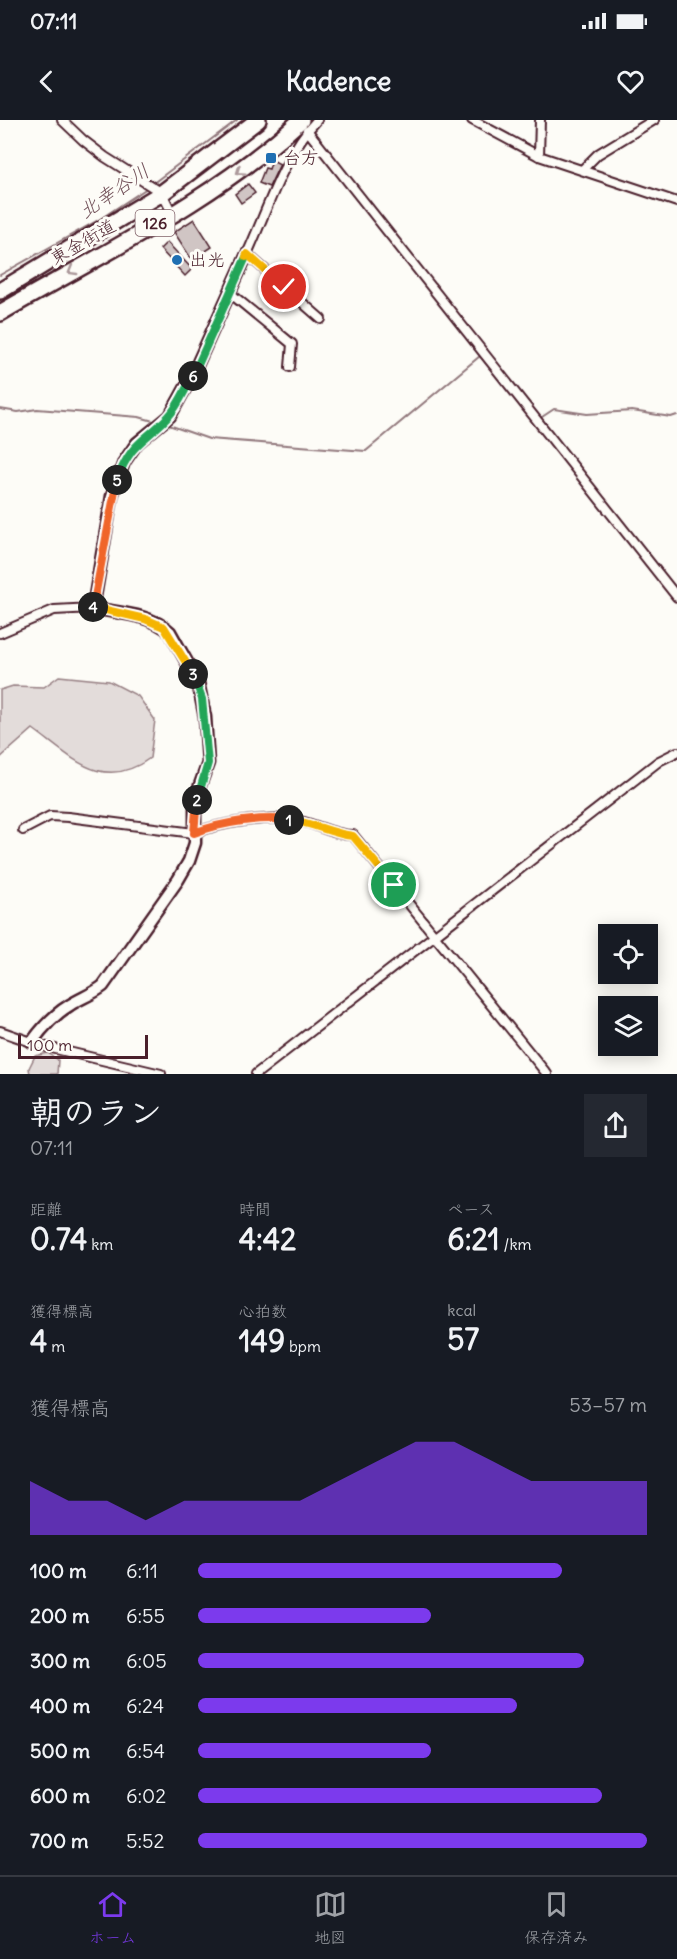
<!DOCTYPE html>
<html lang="ja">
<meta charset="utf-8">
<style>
:root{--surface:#171b24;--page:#242831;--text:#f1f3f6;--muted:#9ea1a6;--line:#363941;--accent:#7c3aed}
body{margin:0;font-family:Delius,"Klee One",sans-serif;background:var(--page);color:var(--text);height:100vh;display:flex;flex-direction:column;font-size:22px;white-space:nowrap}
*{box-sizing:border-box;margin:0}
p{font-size:20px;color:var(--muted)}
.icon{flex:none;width:33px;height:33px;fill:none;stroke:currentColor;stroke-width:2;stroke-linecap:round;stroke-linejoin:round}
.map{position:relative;height:954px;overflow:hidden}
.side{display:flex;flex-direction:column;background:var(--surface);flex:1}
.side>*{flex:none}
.tools{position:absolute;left:598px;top:804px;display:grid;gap:12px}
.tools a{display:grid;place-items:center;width:60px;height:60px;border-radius:0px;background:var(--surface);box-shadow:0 3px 15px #0003;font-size:30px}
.scale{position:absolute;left:18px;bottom:15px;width:130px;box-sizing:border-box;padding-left:6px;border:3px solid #4a1f2b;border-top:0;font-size:16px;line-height:21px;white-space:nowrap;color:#4a1f2b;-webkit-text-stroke:4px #fdfcf7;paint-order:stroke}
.pin{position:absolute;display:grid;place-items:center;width:51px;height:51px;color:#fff;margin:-26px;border:3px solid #fff;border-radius:50%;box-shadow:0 2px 6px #0007}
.km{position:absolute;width:30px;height:30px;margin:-15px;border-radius:50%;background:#222;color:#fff;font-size:16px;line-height:30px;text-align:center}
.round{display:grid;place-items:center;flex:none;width:63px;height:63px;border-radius:0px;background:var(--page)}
.summary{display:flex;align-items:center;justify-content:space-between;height:102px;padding:0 30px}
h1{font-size:33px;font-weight:700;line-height:45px}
.figures{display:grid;grid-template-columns:repeat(3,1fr);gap:9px;height:102px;padding:6px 30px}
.figures div{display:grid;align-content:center}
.figures b{font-size:30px;font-weight:700}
.figures small{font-size:16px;font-weight:400}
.figures p{font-size:16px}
.chart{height:168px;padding:12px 30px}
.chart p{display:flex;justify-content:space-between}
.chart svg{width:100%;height:108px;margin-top:6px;fill:var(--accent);opacity:.7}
ul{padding:0 30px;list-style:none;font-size:20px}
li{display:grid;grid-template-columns:96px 72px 1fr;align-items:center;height:45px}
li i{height:15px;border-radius:8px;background:var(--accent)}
.status{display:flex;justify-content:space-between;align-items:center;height:42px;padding:0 30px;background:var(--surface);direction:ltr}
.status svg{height:16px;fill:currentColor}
header{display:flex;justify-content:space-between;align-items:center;height:78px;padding:0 30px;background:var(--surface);font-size:27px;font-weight:700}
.tab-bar{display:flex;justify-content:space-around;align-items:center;height:84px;border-top:2px solid var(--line);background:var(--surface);font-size:16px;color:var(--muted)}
.tab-bar a{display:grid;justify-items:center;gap:3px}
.tab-bar .current{color:var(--accent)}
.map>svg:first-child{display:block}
.green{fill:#e3dcda;stroke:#967e82;stroke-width:1.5}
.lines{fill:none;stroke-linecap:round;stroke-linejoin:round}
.stream{stroke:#91777b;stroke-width:2}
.building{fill:#d0c5c4;stroke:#4a1f2b;stroke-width:1.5}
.street-casing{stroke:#4a1f2b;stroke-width:12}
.secondary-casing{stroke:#4a1f2b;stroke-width:15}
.highway-casing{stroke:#4a1f2b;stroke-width:20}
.street{stroke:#fdfcf7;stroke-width:8}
.secondary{stroke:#fdfcf7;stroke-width:10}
.highway{stroke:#fdfcf7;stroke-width:15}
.oneway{stroke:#ac999b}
.split-1-casing{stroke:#fff;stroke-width:12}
.split-2-casing{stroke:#fff;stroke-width:12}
.split-3-casing{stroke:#fff;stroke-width:12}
.split-4-casing{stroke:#fff;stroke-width:12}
.split-5-casing{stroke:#fff;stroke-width:12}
.split-6-casing{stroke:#fff;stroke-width:12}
.split-7-casing{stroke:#fff;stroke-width:12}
.split-8-casing{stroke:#fff;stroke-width:12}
.split-1{stroke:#f5b400;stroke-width:8}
.split-2{stroke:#f0652b;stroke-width:8}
.split-3{stroke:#22a559;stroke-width:8}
.split-4{stroke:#f5b400;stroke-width:8}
.split-5{stroke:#f0652b;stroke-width:8}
.split-6{stroke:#22a559;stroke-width:8}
.split-7{stroke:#22a559;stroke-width:8}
.split-8{stroke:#f5b400;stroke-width:8}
.poi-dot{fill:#1f6fb2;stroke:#fdfcf7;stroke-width:2}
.labels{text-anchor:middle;stroke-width:6;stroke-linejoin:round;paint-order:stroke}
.shield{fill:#fdfcf7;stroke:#806168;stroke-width:1.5}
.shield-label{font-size:16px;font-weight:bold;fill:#4a1f2b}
.poi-label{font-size:18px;fill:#4a1f2b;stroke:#fdfcf7;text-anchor:start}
.street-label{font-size:18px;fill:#4a1f2b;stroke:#fdfcf7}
.water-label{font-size:20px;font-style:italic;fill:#73525a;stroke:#fdfcf7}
</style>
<div class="status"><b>07:11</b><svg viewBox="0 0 49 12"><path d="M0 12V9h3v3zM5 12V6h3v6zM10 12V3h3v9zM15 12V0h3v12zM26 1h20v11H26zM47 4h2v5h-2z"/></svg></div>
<header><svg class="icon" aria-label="back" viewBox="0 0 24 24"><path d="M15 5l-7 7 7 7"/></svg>Kadence<svg class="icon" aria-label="heart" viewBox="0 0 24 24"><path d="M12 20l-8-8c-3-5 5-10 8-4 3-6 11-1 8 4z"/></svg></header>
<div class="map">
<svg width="677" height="954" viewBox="0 0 677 954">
<rect width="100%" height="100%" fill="#fdfcf7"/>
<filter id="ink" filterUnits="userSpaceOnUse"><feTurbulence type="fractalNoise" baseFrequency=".0167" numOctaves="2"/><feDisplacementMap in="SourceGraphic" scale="12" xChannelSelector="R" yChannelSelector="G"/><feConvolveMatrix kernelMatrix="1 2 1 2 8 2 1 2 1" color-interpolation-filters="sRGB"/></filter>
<g filter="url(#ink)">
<g class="green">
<path d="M59,556L109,561L138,576L155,600L150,638C102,673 72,637 33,609L0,638V570L13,566L44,567Z"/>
<path d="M48,933L58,940L57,954H30L29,948L35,936Z"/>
</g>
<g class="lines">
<g class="stream">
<path d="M152,64L237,0"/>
<path d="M0,155L100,99L147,68"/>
<path d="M0,289L18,292L37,289L114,295L139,297L157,302"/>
<path d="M539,299L554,289L587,294L632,291L671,297L677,295"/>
<path d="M166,304L209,319L366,331L480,236L520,285"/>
</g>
</g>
<g class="building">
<path d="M272,40L280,44L269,67L259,63L265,48L269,49Z"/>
<path d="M248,64L255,73L241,83L235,74Z"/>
<path d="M194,99L212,127L192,140L174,112Z"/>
<path d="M167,122L192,149L185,156L160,129Z"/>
</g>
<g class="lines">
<defs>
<g id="street">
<path d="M62,0L83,20L105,37L162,73L172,93"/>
<path d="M317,0C284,34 267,91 247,134L321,199"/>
<path d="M472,0L539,36L677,82"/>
<path d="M307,10L677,477"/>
<path d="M539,36L540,0"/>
<path d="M582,50L598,34L654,0"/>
<path d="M230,173L292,224L290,247"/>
<path d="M0,513L54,490L93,488"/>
<path d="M23,710L50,696L68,697L194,713C220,703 273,694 300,701C319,705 334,715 353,715L547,954"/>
<path d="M0,911L43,926L161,954"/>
<path d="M256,954L659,641L677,632"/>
</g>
<path id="secondary" d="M32,922C42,908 55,894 70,885C81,878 93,874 103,866L178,760L189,741L195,723V686L200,665L208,643L205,597L198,562L170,512C151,494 117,493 93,488L112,376L124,342L137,323L170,296L192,256L247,134"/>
<g id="highway">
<path d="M0,171L162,73L258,0"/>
<path d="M0,193C103,133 213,81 301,0"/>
</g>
</defs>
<use href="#street" class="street-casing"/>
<use href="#secondary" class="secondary-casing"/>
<use href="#highway" class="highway-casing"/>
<use href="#street" class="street"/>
<use href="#secondary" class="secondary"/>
<use href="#highway" class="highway"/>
</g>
<defs><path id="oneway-chevron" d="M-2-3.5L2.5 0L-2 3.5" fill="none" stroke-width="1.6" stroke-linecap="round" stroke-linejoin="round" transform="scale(1.5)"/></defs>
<g class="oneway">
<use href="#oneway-chevron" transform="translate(240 51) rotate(145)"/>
<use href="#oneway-chevron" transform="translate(72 151) rotate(150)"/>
</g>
</g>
<g class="lines" filter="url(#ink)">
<defs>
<path id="split-1" d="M289,700C312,702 331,714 353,716L394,765"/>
<path id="split-2" d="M197,680L194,713C222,702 260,697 289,700"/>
<path id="split-3" d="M193,554L202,579L208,643L197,680"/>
<path id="split-4" d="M93,487L145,499L164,507L193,554"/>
<path id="split-5" d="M93,487L117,360"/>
<path id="split-6" d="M117,360C131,322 143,323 168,297C178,287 185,269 193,256"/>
<path id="split-7" d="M193,256L246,137"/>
<path id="split-8" d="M246,137L247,134L284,167"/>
</defs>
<use href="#split-1" class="split-1-casing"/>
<use href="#split-2" class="split-2-casing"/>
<use href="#split-3" class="split-3-casing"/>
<use href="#split-4" class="split-4-casing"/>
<use href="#split-5" class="split-5-casing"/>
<use href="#split-6" class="split-6-casing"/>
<use href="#split-7" class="split-7-casing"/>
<use href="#split-8" class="split-8-casing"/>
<use href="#split-1" class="split-1"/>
<use href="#split-2" class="split-2"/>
<use href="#split-3" class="split-3"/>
<use href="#split-4" class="split-4"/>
<use href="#split-5" class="split-5"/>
<use href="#split-6" class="split-6"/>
<use href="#split-7" class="split-7"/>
<use href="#split-8" class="split-8"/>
</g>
<g class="poi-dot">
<rect x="265" y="32" width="12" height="12" rx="3"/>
<circle cx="177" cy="140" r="6"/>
</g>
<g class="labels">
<rect class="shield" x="135.5" y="90" width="39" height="26" rx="4.5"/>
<g class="shield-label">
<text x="155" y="109">126</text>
</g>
<g class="poi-label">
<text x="283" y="44">台方</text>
<text x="189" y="146">出光</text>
</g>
<g class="street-label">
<text transform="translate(83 122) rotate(-30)" y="6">東金街道</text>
</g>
<g class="water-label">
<text transform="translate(114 71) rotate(-34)" y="7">北幸谷川</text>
</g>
</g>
</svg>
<div class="tools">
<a><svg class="icon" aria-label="locate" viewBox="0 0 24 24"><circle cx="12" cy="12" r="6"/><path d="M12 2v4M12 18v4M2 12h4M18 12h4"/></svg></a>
<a><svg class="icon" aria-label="layers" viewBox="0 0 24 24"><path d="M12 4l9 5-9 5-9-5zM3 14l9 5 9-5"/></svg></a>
</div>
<div class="scale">100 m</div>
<div class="pin" style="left:394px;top:765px;background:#1e9e55"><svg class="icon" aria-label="arrive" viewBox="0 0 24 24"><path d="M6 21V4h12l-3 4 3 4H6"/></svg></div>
<div class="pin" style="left:284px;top:167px;background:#d93025"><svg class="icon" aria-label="check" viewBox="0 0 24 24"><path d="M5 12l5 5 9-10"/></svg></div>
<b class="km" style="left:289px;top:700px">1</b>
<b class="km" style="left:197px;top:680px">2</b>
<b class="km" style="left:193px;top:554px">3</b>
<b class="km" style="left:93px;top:487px">4</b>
<b class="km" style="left:117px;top:360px">5</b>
<b class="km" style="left:193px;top:256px">6</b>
</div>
<section class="side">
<div class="summary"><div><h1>朝のラン</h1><p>07:11</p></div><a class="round"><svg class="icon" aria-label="share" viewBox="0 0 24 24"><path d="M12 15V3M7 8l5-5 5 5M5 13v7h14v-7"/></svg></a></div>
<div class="figures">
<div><p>距離</p><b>0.74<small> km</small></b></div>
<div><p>時間</p><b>4:42</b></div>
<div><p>ペース</p><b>6:21<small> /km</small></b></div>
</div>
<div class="figures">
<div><p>獲得標高</p><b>4<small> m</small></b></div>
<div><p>心拍数</p><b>149<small> bpm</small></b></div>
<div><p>kcal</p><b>57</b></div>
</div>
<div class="chart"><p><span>獲得標高</span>53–57 m</p>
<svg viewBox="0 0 160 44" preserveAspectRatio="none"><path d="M0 44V22L10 30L20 30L30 38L40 30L50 30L60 30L70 30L80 22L90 14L100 6L110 6L120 14L130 22L140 22L150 22L160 22V44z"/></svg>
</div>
<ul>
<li><b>100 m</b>6:11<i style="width:81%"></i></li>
<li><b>200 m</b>6:55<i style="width:52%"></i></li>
<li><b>300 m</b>6:05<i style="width:86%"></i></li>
<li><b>400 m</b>6:24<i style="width:71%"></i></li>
<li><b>500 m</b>6:54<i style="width:52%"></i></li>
<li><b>600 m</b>6:02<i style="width:90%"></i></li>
<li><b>700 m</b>5:52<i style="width:100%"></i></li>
</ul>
</section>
<nav class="tab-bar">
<a class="current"><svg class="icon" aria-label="home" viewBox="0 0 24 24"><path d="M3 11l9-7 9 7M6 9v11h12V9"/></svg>ホーム</a>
<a><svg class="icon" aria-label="map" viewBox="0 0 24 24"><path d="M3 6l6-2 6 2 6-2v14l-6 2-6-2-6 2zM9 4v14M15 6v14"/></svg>地図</a>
<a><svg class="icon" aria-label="saved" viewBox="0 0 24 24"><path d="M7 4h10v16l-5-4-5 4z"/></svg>保存済み</a>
</nav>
